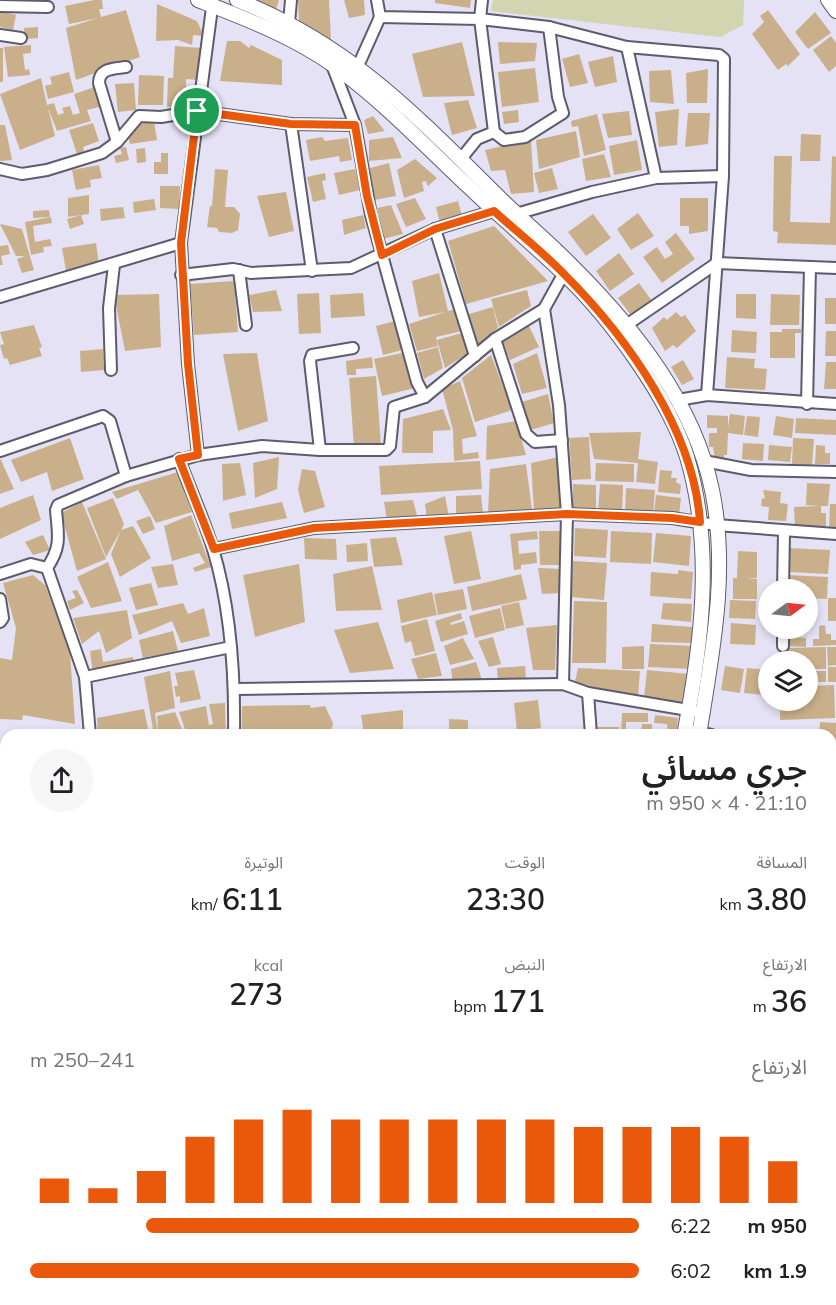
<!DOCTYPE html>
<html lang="ar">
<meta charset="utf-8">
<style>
:root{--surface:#fff;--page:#f6f6f6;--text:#202124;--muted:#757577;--accent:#ea580c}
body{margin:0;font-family:Mulish,"Noto Sans Arabic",sans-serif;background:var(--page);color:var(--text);direction:rtl;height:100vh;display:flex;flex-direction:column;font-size:22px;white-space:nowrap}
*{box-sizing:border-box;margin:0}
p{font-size:20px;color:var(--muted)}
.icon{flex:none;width:33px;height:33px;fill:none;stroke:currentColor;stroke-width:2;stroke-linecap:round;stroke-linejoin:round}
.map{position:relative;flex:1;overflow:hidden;direction:ltr}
.panel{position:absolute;left:0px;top:729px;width:837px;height:576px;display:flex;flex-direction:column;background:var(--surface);border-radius:18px 18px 0 0;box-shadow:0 3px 9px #0003;direction:rtl}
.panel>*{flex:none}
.needle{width:39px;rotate:75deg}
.fabs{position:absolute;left:758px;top:579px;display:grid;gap:12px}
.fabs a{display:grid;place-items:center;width:60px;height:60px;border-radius:50%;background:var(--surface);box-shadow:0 3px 9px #0003;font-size:30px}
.pin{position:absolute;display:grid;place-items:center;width:51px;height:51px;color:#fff;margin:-26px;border:3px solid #fff;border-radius:50%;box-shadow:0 2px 6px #0007}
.round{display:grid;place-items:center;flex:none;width:63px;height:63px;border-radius:32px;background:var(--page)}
.overview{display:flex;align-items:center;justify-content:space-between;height:102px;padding:0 30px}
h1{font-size:33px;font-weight:600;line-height:45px}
.stats{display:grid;grid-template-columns:repeat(3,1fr);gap:9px;height:102px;padding:6px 30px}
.stats div{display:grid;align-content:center}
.stats b{font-size:30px;font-weight:600}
.stats small{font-size:16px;font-weight:400}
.stats p{font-size:16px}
.chart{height:168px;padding:12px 30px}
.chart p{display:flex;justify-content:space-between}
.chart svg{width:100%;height:108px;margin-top:6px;stroke:var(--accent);stroke-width:6}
ul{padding:0 30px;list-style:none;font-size:20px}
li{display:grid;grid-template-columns:96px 72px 1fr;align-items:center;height:45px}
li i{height:15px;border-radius:8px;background:var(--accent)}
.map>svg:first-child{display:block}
.education{fill:#e7d4e4}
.green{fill:#d2d5af}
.building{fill:#cab08a}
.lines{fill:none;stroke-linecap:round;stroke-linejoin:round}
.minor-casing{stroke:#5d5b6c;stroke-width:14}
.tertiary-casing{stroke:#5d5b6c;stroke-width:16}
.minor{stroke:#fff;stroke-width:10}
.tertiary{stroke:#fff;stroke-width:14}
.route-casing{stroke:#fff;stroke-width:12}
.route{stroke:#ea580c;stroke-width:8}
</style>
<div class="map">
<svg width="836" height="1305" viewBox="0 0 836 1305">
<rect width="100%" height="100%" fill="#e4e2f4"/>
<path class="education" d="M831,897L836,898V1084L831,1083Z"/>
<g class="green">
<path d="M493,0H744L743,25L720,37L491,11Z"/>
<path d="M831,1130L836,1131V1305H481V1299H831Z"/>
</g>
<g class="building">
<path d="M94,0H102L103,9H99L101,17L126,10L140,57L76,80L66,28L98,18L69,24L65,6Z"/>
<path d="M250,0H279L276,10Z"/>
<path d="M298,0H329L331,41L299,22Z"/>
<path d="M344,0H364L365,15L349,18Z"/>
<path d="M435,0H471L470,8L435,3Z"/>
<path d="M157,4L197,21L204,36L193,35L192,45L178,40L156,41Z"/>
<path d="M768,10L800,54L788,66L786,64L778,70L752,34L764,22L760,16Z"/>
<path d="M0,11L16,15L13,30L0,27Z"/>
<path d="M815,12L831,33L808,49L795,32Z"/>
<path d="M38,27V38L25,39L24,28Z"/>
<path d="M831,36L836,43V66L829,72L813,50Z"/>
<path d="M227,41H240L249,48L251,45L282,60V85L220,81Z"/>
<path d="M462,42L475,96L423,97L412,54Z"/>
<path d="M498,42L537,43L535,61L500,64Z"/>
<path d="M31,45V53L23,54L25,70L29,69L30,75L8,77L4,47Z"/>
<path d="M175,46L201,48L198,80L186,79L187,106L167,107L168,78H173Z"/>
<rect x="0" y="48" width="3" height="34"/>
<path d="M579,54L588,83L570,87L562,59Z"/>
<path d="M613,56L617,82L595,87L588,62Z"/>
<path d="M535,68L539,102L502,107L498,72Z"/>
<path d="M708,69L707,103H687L686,73Z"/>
<path d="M671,70L674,104L650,102L649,71Z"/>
<path d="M69,72L74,92L48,99L45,86L52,84L50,77Z"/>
<path d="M139,75L164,76L163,105H138Z"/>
<path d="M41,78L47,105L54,103L58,115L64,113L62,108L70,106L73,115L80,113L74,94L92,88L95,79L103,106L87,110L91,121L57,131L48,108L55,136L20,150L0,94Z"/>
<path d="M134,83L136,110L118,112L115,84Z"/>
<path d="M468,100L477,128L452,135L444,103Z"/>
<path d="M679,109L677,145L659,147L655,112Z"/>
<path d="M518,110L519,122L504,124L502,112Z"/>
<path d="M629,111L632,135L608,138L602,114Z"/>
<path d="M688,113H710L708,144L685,147Z"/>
<path d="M597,114L606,150L584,156L578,126L572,127L571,121Z"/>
<path d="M373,116L385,131L368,134L364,120Z"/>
<path d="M154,122L157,140L130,144L128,133L143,123Z"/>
<path d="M93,123L99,141L83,147L84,151L77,154L69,130Z"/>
<path d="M0,125H5L12,160L0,161Z"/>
<path d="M576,131L580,157L539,169L536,140Z"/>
<path d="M801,134L821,135L820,161H800Z"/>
<path d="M322,137L325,141L348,138L352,160L340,162L339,156L310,161L306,140Z"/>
<path d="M393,137L402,158L369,161V140Z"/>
<path d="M531,140L534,192L511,194L505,170L491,171L485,150Z"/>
<path d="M637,140L642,170L614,175L609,146Z"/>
<path d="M126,147L129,160L116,163L114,156L122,154L120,148Z"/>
<path d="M145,148L146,162L137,163L136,149Z"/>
<path d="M161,153H168V174H154V162H161Z"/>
<path d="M604,154L611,177L586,181L582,159Z"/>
<path d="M774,156H792L790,222L830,223L832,156L836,157V245L777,243L778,232L773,231Z"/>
<path d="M415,159L437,178L428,186L426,181L422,182L424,191L404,198L397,170Z"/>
<path d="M389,163L396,196L374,200L370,168Z"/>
<path d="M99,165L102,178L90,180L91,187L76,190L72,170Z"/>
<path d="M552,168L558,189L539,193L534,173Z"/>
<path d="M215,169L228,170L225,207H234L240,214L238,230L232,233L219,232L217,228L207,227L210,206H212Z"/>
<path d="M355,169L360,190L339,195L334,173Z"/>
<path d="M325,173L326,180L322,181L326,199L313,202L307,177Z"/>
<path d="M160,186H180L179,209L160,208Z"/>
<path d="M286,192L294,231L269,237L257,196Z"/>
<path d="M89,195V214L81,215L84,224L70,229L67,219L81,215L68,217V198Z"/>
<path d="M415,198L426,219L406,227L396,204Z"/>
<path d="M680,198H708V231L689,234V226H680Z"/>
<path d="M154,199L156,210L134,213L133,202Z"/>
<path d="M458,201L462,216L440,223L436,207Z"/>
<path d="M391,205L403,234L383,239L377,208Z"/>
<path d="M123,207L125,218L101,221L100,209Z"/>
<path d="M49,210L50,217L33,218V211Z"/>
<path d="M638,213L654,236L631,250L617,229Z"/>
<path d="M593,214L611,238L586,256L568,232Z"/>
<path d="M363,215L366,228L344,235L342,220Z"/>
<path d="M51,217L52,223L33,226L35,242L50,239L52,246L43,247L44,252L31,255L25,222Z"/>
<path d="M0,224L22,229L34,270L22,273L17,259L25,256H16Z"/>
<path d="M494,226L548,281L466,304L448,241Z"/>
<path d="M676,233L695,259L662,283L643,257L657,247L665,259L673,254L665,242Z"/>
<path d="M96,243L99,265L66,271L62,248Z"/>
<path d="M8,245L10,254L1,256L3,265H0V246Z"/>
<path d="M619,253L634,274L610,291L596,271Z"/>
<path d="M439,273L448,311L456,309L462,331L436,337L438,346L417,351L409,324L445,312L419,317L412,281Z"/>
<path d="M234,281L238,332L194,335L190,284Z"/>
<path d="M639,283L654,304L634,319L618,298Z"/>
<path d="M276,290L282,311L253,312L249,295Z"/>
<path d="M527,290L531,306L499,327L491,299Z"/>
<path d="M319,293L321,333L299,334L297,294Z"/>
<path d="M363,293L365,316L331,318L330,295Z"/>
<path d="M159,294L161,347L125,351L114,295Z"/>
<path d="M736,294H756V319L736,318Z"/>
<path d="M771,294L800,295L799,325H770Z"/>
<rect x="825" y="298" width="11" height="26"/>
<path d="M493,307L498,328L477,346L469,314Z"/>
<path d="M676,312L681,317L685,315L696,331L677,348L673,345L665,351L652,328L664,317L667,320Z"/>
<path d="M399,320L406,349L383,355L376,326Z"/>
<path d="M34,325L42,347L39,348L42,356L10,365L7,358L4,359L0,345L4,344L0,332Z"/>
<path d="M529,326L539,347L510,360L502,339Z"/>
<path d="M782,329H801V333H795V358H770V332H782Z"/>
<path d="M732,330L757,332L756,353L731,352Z"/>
<path d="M826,331H836V356H825Z"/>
<path d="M462,333L468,353L445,368L437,340Z"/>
<path d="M438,347L443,368L424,379L417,353Z"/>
<path d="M103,349L104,370L81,372L80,351Z"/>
<path d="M407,352L415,388L382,396L374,359Z"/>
<path d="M257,353L268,421L238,431L223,354Z"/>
<path d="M537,353L547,388L522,394L513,364Z"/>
<path d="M491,355L512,410L475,422L462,378Z"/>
<path d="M372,357L373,368L356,369V375H347L346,361Z"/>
<path d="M727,357L755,359L754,368L767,369L765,390L725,388Z"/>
<path d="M683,360L694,379L682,385L671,367Z"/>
<path d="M826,362H836V389H824Z"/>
<path d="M376,376L381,446L354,447L349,378Z"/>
<path d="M460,381L477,436L462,439L463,454L478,452L479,458L454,461L453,430L442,389Z"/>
<path d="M548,394L554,423L531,430L522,402Z"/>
<path d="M443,409L451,430L433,431V453H402L403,419Z"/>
<path d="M730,414L745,416L743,435L728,433L727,455H724V461L715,460L713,447H709V433H717V428H707V415L728,416V428Z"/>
<path d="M747,416L760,417L758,437L744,435Z"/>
<path d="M776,416L794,419L792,438L773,435Z"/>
<path d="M796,418L836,420V435L795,433Z"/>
<path d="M516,421L526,455L486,460L487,426Z"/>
<path d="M641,432L638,459L658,462L655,484L636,482L638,463L594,459L589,433Z"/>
<path d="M589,437L591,479L572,480L569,438Z"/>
<path d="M70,438L84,479L52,491L47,472L21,482L11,460Z"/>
<path d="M793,438L814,439L812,466L792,464Z"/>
<path d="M743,443L764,444L763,461L742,459Z"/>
<path d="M769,445L792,447L790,462L768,460Z"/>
<path d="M816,445L825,446V453H830V464H815Z"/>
<path d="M279,457L277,489L255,498L253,463Z"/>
<path d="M559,457L561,509L534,511L531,463Z"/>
<path d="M0,458L14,489L0,494Z"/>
<path d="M480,461L482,489L381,495L379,466Z"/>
<path d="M240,463L246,495L223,501L222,464Z"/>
<path d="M596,463L634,464V482L595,481Z"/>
<path d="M526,464L532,510L488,514L490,469Z"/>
<path d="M302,469L315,471L325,507L304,513L298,490Z"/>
<path d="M660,470L672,471L671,478H677L676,482L681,485L680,494L658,492Z"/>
<path d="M178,472L192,512L156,523L138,490L117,499L112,492Z"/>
<path d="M807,483L830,484L828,506H821V513H826V528H795L794,507L819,506L806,505Z"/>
<path d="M573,484L596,485V511H573Z"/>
<path d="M600,484L623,485L622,513L598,512Z"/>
<path d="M626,488L655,490L653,515L625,513Z"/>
<path d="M763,490L781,492L780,503L788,504L786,521L768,520L769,507L761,506L762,498L765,499Z"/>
<path d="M33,495L41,520L0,539V508Z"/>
<path d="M481,495L483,514L456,515V496Z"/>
<path d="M656,495L681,498L679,517L661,512V514H654Z"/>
<path d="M445,496L449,517L427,519L425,504Z"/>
<path d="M113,498L124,524L121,530L133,526L151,558L120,577L111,554L121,530L106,557L87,508Z"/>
<path d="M413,500L418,519L387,520L384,502Z"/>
<path d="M82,502L106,559L77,571L61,513Z"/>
<path d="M282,502L287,518L232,529L229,513Z"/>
<path d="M830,504H836V530H829Z"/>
<path d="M191,515L211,567L195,572L193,568L205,563L199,553L172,561L164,526Z"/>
<path d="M150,516L155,529L143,534L136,521Z"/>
<path d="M575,528L608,530L606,558L574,556Z"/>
<path d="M471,531L481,579L454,584L444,536Z"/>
<path d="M537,531L538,539L518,541L519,554L536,552L537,563L521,565V569L514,570L510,534Z"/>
<path d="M539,531H561V565H540Z"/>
<path d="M611,531L652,533L651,564L610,562Z"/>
<path d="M656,533L691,536L689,566L653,562Z"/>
<path d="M43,535L50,550L33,555L25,542Z"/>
<path d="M396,537L403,565L374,567L370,539Z"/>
<path d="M304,538L336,539L337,560L305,559Z"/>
<path d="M367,543L368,561L347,562L346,545Z"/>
<path d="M789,548L830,550L828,574L788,572Z"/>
<path d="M738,551L757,552V578H747L757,579V599H733V578H737Z"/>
<path d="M573,561L607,563L604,600L571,597Z"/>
<path d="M108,562L122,601L91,608L77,577Z"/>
<path d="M173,564L178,585L158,588L151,567Z"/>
<path d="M299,564L305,622L255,637L243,575Z"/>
<path d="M372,566L382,610L336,611L333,574Z"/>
<path d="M538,568L562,569L561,593L542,594Z"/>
<path d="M678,570L693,572L691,599L650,596L651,572L678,574Z"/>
<path d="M521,574L527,599L472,611L467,587Z"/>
<path d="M33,575L45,585L70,653L75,724L23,715L22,720L0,719V658L12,660L16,628L3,583Z"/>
<path d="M787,575L828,577L827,599L807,598V590H787Z"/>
<path d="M151,583L158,605L136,610L129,588Z"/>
<path d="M463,589L467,609L438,615L434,594Z"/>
<path d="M77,590L84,603L70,610L67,601L76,598L72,591Z"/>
<path d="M432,592L437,615L401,623L397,600Z"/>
<rect x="828" y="598" width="8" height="23"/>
<path d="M730,600L756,601L755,619L729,618Z"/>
<path d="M574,601L607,602L606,663H572Z"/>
<path d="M519,602L524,625L506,629L501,606Z"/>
<path d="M183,603L188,614L204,608L210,636L181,643L172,621L139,635L132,615Z"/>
<path d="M663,603L692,604L691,622L661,619Z"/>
<path d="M500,608L505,630L475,638L469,616Z"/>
<path d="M127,610L132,638L106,653L99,631L82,644L73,618Z"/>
<path d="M461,613L462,619L450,623L451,625L464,621L468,634L441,642L435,621Z"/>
<path d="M427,619L435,651L415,656L411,641L405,643L401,626Z"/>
<path d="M378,622L394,669L350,673L334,630Z"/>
<path d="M731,623L756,625L755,645L730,644Z"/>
<path d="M652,624L692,627V643L651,642Z"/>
<path d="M557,625L555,670H533L526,628Z"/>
<path d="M825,625L826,634H831V640H836V645L813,646V639H819V626Z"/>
<path d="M788,628H796L795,637L806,638V647L787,646Z"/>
<path d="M173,631L178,651L143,658L139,640Z"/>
<path d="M493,637L501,664L489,667L478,641Z"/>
<path d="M463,638L474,659L450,665L444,646Z"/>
<path d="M650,644L694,646L693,669L648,667Z"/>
<path d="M644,646V669H622V647Z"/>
<path d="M826,647V669H807V662H787V648Z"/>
<path d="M827,647H836V665L828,666Z"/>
<path d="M101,649L103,662L133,657L134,666L93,674L90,651Z"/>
<path d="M436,653L442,676L418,679L411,659Z"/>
<path d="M476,662L483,683L453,685L451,669Z"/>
<path d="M525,666L526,680L498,683L497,668Z"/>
<path d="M725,666L744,669L740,693L721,690Z"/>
<rect x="828" y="667" width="8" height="15"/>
<path d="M578,668L640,671L638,697L574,686Z"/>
<path d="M747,668L766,670L764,695L744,693Z"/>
<path d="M194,670L201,699L180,703V696L176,697L174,686H178L175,673Z"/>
<path d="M647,670L690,674L687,703L644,698Z"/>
<path d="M170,671L175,708L155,713L158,735H154L144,677Z"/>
<rect x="807" y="671" width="19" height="11"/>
<path d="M834,685L835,718L780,720V700H807V686Z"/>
<path d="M538,700L541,728L517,731L514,703Z"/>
<path d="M225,703L226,735H187L179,712L206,706L209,725L213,724L209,704Z"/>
<path d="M310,705L311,708L325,706L333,723L330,735H242V706Z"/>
<path d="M144,709L149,733L98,735L97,718Z"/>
<path d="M403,710V735H364L361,715Z"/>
<path d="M175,712L182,729L174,730V735H168L167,731L158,732L157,716Z"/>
<path d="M622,713H648V722H626V735H621Z"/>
<path d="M655,715L678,718L676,735H668L667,724L654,723Z"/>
<path d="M449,719L468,720V735H449Z"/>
<path d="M820,722L836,723V750H831V735H819Z"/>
<path d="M642,724H652V735H641Z"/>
<path d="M595,727H619V735H596Z"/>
<path d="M831,774L836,775V800L831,799Z"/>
<path d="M6,818V833H1L5,849L0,851V821Z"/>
<path d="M831,820L836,821V861H831Z"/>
<path d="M6,895V918L0,920V896Z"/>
<rect x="0" y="1104" width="6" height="18"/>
<path d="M6,1169V1199L0,1188V1170Z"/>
<path d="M4,1212L6,1255L0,1256V1213Z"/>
<path d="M0,1275H6V1299H10L11,1303L3,1305H0Z"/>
<path d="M66,1299H95V1305H67Z"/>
<path d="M195,1299H226L228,1305H198Z"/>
<path d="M235,1299H263V1301L236,1305Z"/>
<path d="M375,1299H406L407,1305H375Z"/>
</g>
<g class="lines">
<defs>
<g id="minor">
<path d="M377,0L380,17L480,19L494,132L477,139L460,160"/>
<path d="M482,0L480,19L549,27L627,47L719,55L724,59L723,176L707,395"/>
<path d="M0,6L48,7"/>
<path d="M289,23L291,0"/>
<path d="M0,35L21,38"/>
<path d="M627,47L656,178"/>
<path d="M332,65L355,125L371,215L417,382L425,397"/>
<path d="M358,66L380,17"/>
<path d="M291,124L312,271"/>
<path d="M494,132L504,140L525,137L563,113L558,97L549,27"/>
<path d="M117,142L99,83C99,68 113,69 126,67"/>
<path d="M0,169L22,174L47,170L102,153L117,142L139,116L161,117L197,111L291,124L355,125"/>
<path d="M516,214L592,192L656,178L723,176"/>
<path d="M435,229L475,356"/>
<path d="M239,270L246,325"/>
<path d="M181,275L233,269L251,273L351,268L435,229L494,211"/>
<path d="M0,297L181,243"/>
<path d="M544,309L559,405L567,514L563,684"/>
<path d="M625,326L717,263L836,268"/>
<path d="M495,339L526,434L535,442L562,440"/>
<path d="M111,370L109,308L114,265"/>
<path d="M678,400L707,395L836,404"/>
<path d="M807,404L810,267"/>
<path d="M320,450L310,361L312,355L353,348"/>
<path d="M0,451L103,416L110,421L126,476"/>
<path d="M198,455L188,364L181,243L213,0"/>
<path d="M179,459C190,489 204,519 213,549C231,609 235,673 234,735"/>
<path d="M704,461L751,470L836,472"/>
<path d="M214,549L314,528L567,514L672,518L716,525L836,534"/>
<path d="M47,568C62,546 58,535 56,510L58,505L126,476L198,455L262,446L320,450H386L390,446L394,407L425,397L495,339L544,309L564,273"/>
<path d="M0,574L31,564L47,568L85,677L90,735"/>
<path d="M783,590L784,532"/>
<path d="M0,599L3,618L0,622"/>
<path d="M783,646V628"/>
<path d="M85,677L231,647"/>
<path d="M235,689L563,684L588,693L694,711"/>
<path d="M588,693L591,735"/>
<path d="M694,731L712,735"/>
<path d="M831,762L836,763"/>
<path d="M0,791L6,789"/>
<path d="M831,878H836"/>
<path d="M0,948L6,979"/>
<path d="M0,1160L6,1159"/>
<path d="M123,1299L124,1305"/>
<path d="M275,1299V1305"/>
<path d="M356,1299V1305"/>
<path d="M53,1305L54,1299"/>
<path d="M470,1305V1299"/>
</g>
<g id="tertiary">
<path d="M198,0C244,18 292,36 333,65C383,101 425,146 470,188C500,217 533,244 563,273C608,315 669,398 687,457C714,548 702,643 684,735"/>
<path d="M237,0C354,46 420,120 507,205C529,226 552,245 573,267C634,328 694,403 712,490C729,572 712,654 699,735"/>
<path d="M828,0L836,11"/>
<path d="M311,1305L317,1299"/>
<path d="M338,1305L343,1299"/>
</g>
</defs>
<use href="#minor" class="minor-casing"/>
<use href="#tertiary" class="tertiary-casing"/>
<use href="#minor" class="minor"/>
<use href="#tertiary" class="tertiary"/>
</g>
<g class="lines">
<defs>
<path id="route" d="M197,111L291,124L355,125L367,196L382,255L435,229L494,211C517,232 543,252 565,275C628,338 694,431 700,522L672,518L567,514L314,528L214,549L179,459L198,455L188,364L181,243Z"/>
</defs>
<use href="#route" class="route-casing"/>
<use href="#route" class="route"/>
</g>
</svg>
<div class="fabs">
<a><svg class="needle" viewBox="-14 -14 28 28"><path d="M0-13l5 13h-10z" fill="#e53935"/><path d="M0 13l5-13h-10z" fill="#757577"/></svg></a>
<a><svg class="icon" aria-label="layers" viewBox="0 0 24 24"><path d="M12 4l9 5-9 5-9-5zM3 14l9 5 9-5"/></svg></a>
</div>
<div class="pin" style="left:197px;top:111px;background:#1e9e55"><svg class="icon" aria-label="arrive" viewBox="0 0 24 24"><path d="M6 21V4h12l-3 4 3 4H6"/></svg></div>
<section class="panel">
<div class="overview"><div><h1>جري مسائي</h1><p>21:10 · 4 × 950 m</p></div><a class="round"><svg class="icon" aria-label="share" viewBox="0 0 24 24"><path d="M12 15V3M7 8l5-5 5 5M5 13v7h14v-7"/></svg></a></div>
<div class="stats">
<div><p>المسافة</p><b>3.80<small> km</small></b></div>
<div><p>الوقت</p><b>23:30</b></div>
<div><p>الوتيرة</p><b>6:11<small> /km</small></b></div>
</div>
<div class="stats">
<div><p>الارتفاع</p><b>36<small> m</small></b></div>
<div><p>النبض</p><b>171<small> bpm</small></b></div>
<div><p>kcal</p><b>273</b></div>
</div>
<div class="chart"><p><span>الارتفاع</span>241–250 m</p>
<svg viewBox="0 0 160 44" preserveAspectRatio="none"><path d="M5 44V34M15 44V38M25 44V31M35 44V17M45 44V10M55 44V6M65 44V10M75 44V10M85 44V10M95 44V10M105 44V10M115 44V13M125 44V13M135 44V13M145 44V17M155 44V27"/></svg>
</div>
<ul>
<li><b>950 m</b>6:22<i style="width:81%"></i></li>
<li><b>1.9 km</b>6:02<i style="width:100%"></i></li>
</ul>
</section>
</div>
